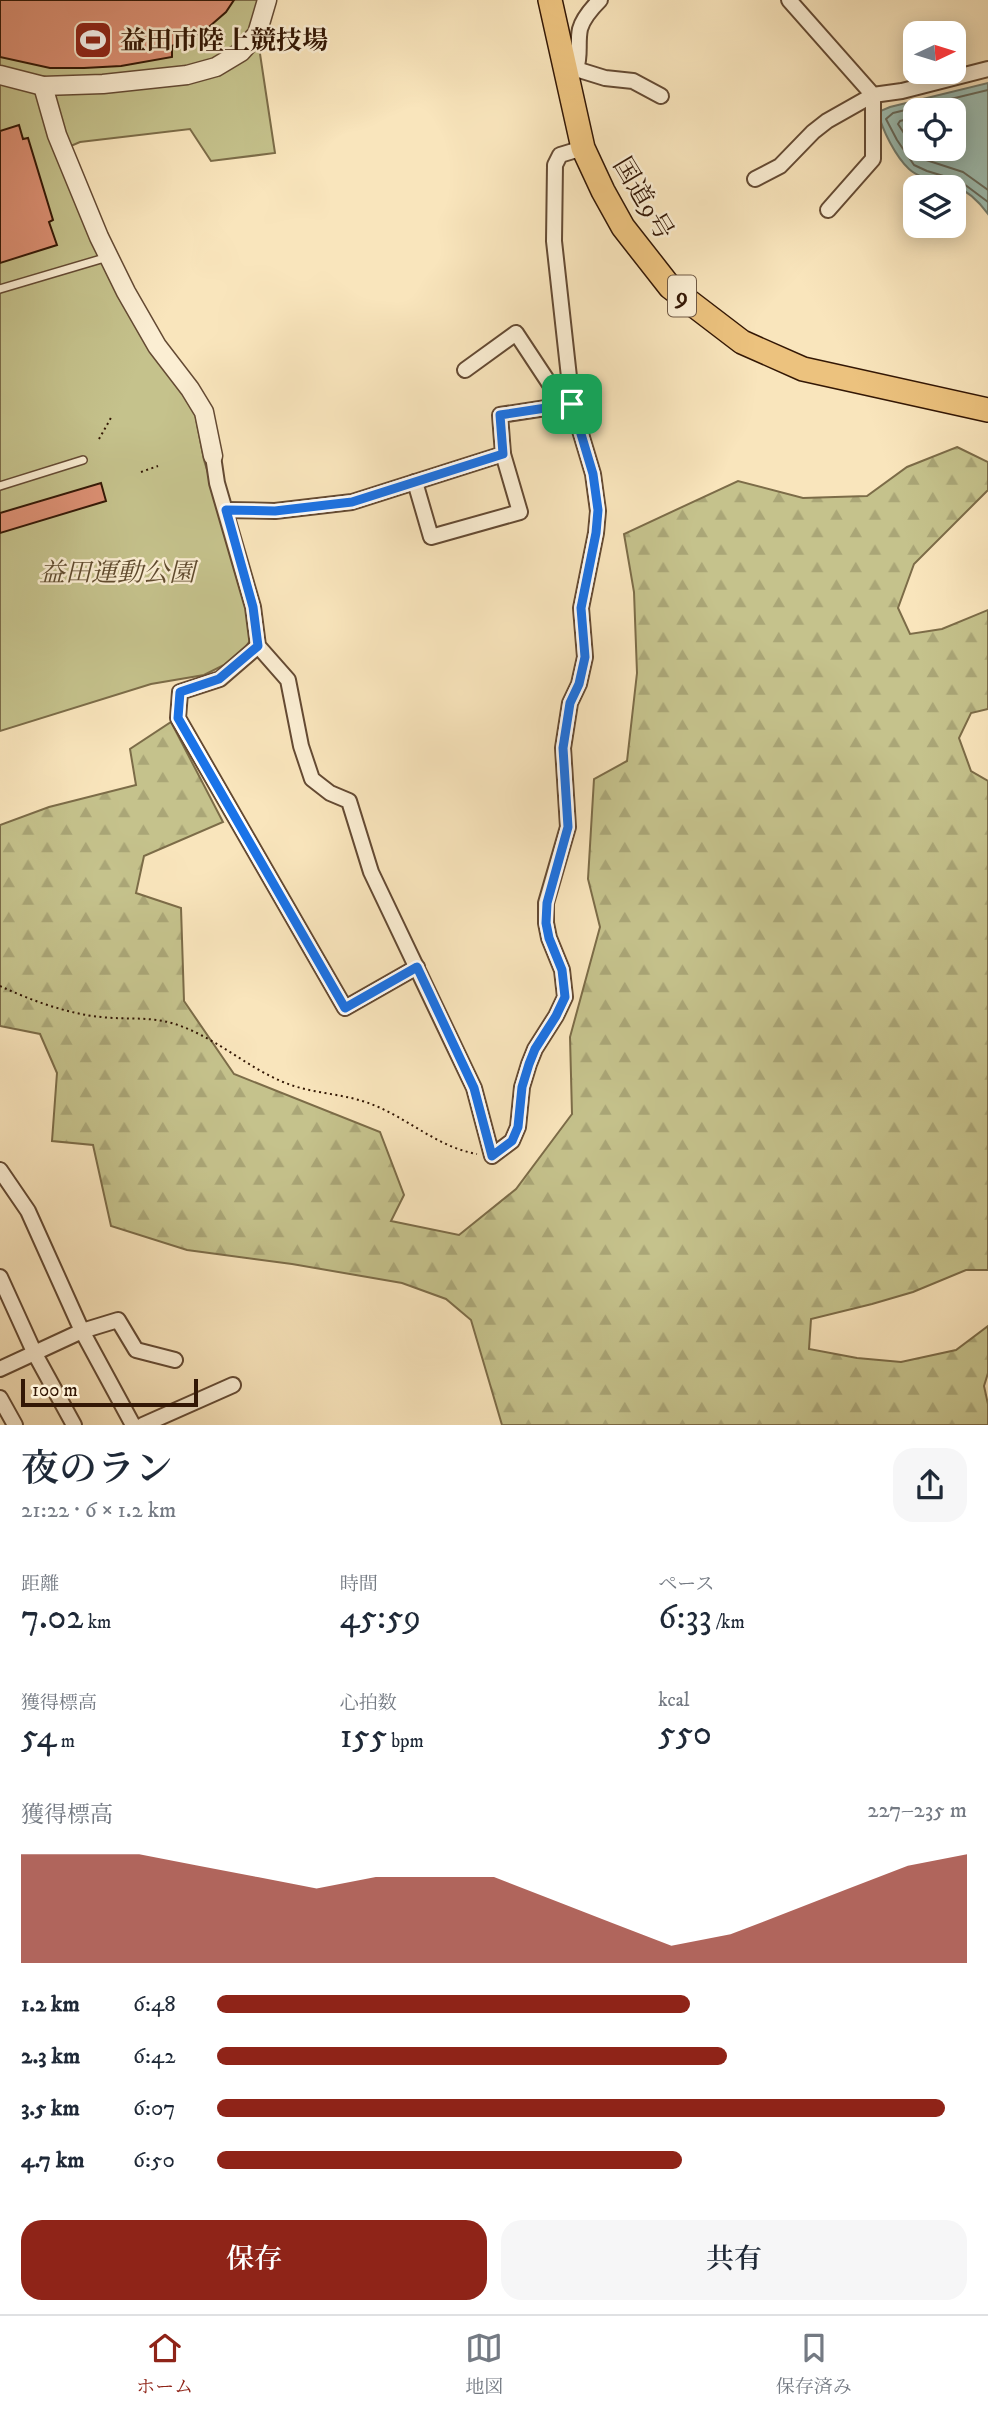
<!DOCTYPE html>
<html lang="ja">
<meta charset="utf-8">
<style>
:root{--surface:#fff;--page:#f6f6f7;--text:#1f2937;--muted:#747a83;--line:#e0e1e3;--accent:#8f2418}
body{margin:0;font-family:"IM FELL DW Pica","Noto Serif JP",serif;background:var(--page);color:var(--text);height:100vh;display:flex;flex-direction:column;font-size:26px;white-space:nowrap}
*{box-sizing:border-box;margin:0}
p{font-size:23px;color:var(--muted)}
.icon{flex:none;width:38px;height:38px;fill:none;stroke:currentColor;stroke-width:2;stroke-linecap:round;stroke-linejoin:round}
.map{position:relative;height:1425px;overflow:hidden}
.panel{display:flex;flex-direction:column;background:var(--surface);flex:1}
.panel>*{flex:none}
.needle{width:46px;rotate:86deg}
.controls{position:absolute;left:903px;top:21px;display:grid;gap:14px}
.controls a{display:grid;place-items:center;width:63px;height:63px;border-radius:14px;background:var(--surface);box-shadow:0 4px 18px #0003;font-size:35px}
.scale{position:absolute;left:21px;bottom:18px;width:177px;box-sizing:border-box;padding-left:7px;border:4px solid #331705;border-top:0;font-size:19px;line-height:24px;white-space:nowrap;color:#331705;-webkit-text-stroke:5px #fbeed3;paint-order:stroke}
.pin{position:absolute;display:grid;place-items:center;width:60px;height:60px;color:#fff;margin:-30px;border-radius:14px;box-shadow:0 4px 10px #0006}
.round{display:grid;place-items:center;flex:none;width:74px;height:74px;border-radius:21px;background:var(--page)}
.overview{display:flex;align-items:center;justify-content:space-between;height:119px;padding:0 21px}
h1{font-size:38px;font-weight:600;line-height:52px}
.metrics{display:grid;grid-template-columns:repeat(3,1fr);gap:10px;height:119px;padding:7px 21px}
.metrics div{display:grid;align-content:center}
.metrics b{font-size:35px;font-weight:600}
.metrics small{font-size:19px;font-weight:400}
.metrics p{font-size:19px}
.chart{height:196px;padding:14px 21px}
.chart p{display:flex;justify-content:space-between}
.chart svg{width:100%;height:126px;margin-top:7px;fill:var(--accent);opacity:.7}
.button{display:flex;gap:14px;margin-top:auto;padding:14px 21px}
.button a{flex:1;height:80px;border-radius:21px;background:var(--accent);color:#fff;font-size:28px;font-weight:600;line-height:80px;text-align:center}
.button a+a{background:var(--page);color:var(--text)}
ul{padding:0 21px;list-style:none;font-size:23px}
li{display:grid;grid-template-columns:112px 84px 1fr;align-items:center;height:52px}
li i{height:18px;border-radius:9px;background:var(--accent)}
.tabs{display:flex;justify-content:space-around;align-items:center;height:98px;border-top:2px solid var(--line);background:var(--surface);font-size:19px;color:var(--muted)}
.tabs a{display:grid;justify-items:center;gap:4px}
.tabs .active{color:var(--accent)}
.map>svg:first-child{display:block}
.green{fill:#c5c28c;stroke:#7c6c48;stroke-width:2}
.forest{fill:url(#forest-firs);stroke:#7c6c48;stroke-width:2}
.water{fill:#9ebfb3;stroke:#737c6d;stroke-width:2;fill-rule:evenodd}
.lines{fill:none;stroke-linecap:round;stroke-linejoin:round}
.shore{stroke:#686b5c;stroke-width:2}
.building{fill:#dd9074;stroke:#331705;stroke-width:2}
.service-casing{stroke:#644a33;stroke-width:10}
.minor-casing{stroke:#644a33;stroke-width:18}
.tertiary-casing{stroke:#644a33;stroke-width:21}
.trunk-casing{stroke:#331705;stroke-width:26}
.path{stroke:#331705;stroke-width:2;stroke-dasharray:2 3.5;stroke-linecap:butt}
.service{stroke:#fbeed3;stroke-width:7}
.minor{stroke:#fbeed3;stroke-width:14}
.tertiary{stroke:#fbeed3;stroke-width:18}
.trunk{stroke:#ecc27e;stroke-width:23}
.route-casing{stroke:#fff;stroke-width:14}
.route{stroke:#1a73e8;stroke-width:9}
.labels{text-anchor:middle;stroke-width:5;stroke-linejoin:round;paint-order:stroke}
.shield{fill:#fbeed3;stroke:#6f5843;stroke-width:2}
.shield-label{font-size:24px;font-weight:bold;fill:#331705}
.poi-label{font-size:26px;font-weight:bold;fill:#331705;stroke:#fbeed3;text-anchor:start}
.street-label{font-size:26px;fill:#331705;stroke:#fbeed3}
.park-label{font-size:26px;font-style:italic;fill:#5f4a2e;stroke:#fbeed3}
</style>
<div class="map">
<svg width="988" height="1425" viewBox="0 0 988 1425">
<defs>
<pattern id="forest-firs" width="22" height="20" patternUnits="userSpaceOnUse" patternTransform="scale(1.75)"><rect width="22" height="20" fill="#c5c28c"/><path d="M5 1l3.5 6h-7zM16 11l3.5 6h-7z" fill="#aaa677"/></pattern>
</defs>
<rect width="100%" height="100%" fill="#f9e5bc"/>
<filter id="stains"><feTurbulence type="fractalNoise" baseFrequency=".00286" numOctaves="4"/><feColorMatrix values="0 0 0 0 .2 0 0 0 0 .09 0 0 0 0 .02 0 0 0 .5 -.17"/></filter>
<radialGradient id="worn" r=".72"><stop offset=".6" stop-color="#630" stop-opacity="0"/><stop offset="1" stop-color="#630" stop-opacity=".3"/></radialGradient>
<path class="green" d="M0,0H267L257,34L275,153L211,161L190,129L80,142L59,151L195,413L204,460L250,608L252,638L244,649L224,665L204,675L151,684L0,731Z"/>
<path class="forest" d="M957,447L988,462V490L914,564L898,608L910,634L942,629L988,610V709L971,713L959,738L971,771L988,781V1270H966L913,1292L872,1304L811,1319L809,1349L857,1358L901,1362L956,1350L988,1326V1373L984,1386L988,1404V1425H502L471,1320L446,1299L402,1283L292,1264L187,1250L111,1226L93,1145L52,1141L57,1073L40,1034L0,1026V825L49,807L136,785L130,749L171,722L223,822L144,856L136,893L181,908L184,1001L234,1074L380,1132L404,1195L391,1221L459,1235L516,1189L572,1114L570,1037L600,927L588,879L594,779L627,761L637,673L634,592L624,534L738,481L803,498L867,496L907,467Z"/>
<path class="water" d="M988,83V214C980,203 968,191 955,186C941,181 921,180 909,169C896,157 882,130 878,112L890,107ZM915,110H954V149H915Z"/>
<g class="lines">
<g class="shore">
<path d="M988,90L893,113L886,119L897,140L914,165L927,171L960,181L988,202"/>
<path d="M915,117L900,121L898,124L920,158L963,172L988,190"/>
</g>
</g>
<g class="building">
<path d="M0,0H234L226,12L202,33L172,46V57L121,66L84,68H50L0,57Z"/>
<path d="M19,125L23,139L28,138L53,220L49,222L57,245L0,263V131Z"/>
<path d="M101,483L106,501L0,533V513Z"/>
</g>
<g class="lines">
<defs>
<g id="service">
<path d="M0,289L108,257"/>
<path d="M0,486L83,460"/>
</g>
<g id="minor">
<path d="M789,0L873,95L902,91L988,69"/>
<path d="M576,69L605,78L633,81L661,96"/>
<path d="M567,73L576,69C581,55 577,43 580,29C583,18 592,8 600,0"/>
<path d="M755,179L780,166L813,132L827,121L873,95"/>
<path d="M828,210L873,159V95"/>
<path d="M465,370L516,333L549,383L572,404"/>
<path d="M213,456L217,483L253,607L258,646L288,680L301,746L312,779L330,793L349,801L371,872L474,1088L492,1156L512,1141L518,1127L522,1087L529,1064L535,1049L556,1016L565,997L562,970L549,938L546,923V903L568,827L563,748L570,703L579,684L585,657L581,608L596,533L598,511L593,474L572,404L554,241L555,165L560,155L583,148"/>
<path d="M415,482L431,537L520,512L503,454"/>
<path d="M226,510L275,511L352,502L503,454L500,415L572,404"/>
<path d="M258,646L220,679L180,692L178,718L345,1008L417,967"/>
<path d="M0,1170L28,1211L82,1331L133,1425"/>
<path d="M0,1277L35,1354L74,1425"/>
<path d="M0,1369L82,1331L118,1320L136,1350L175,1360"/>
<path d="M0,1398L15,1425"/>
<path d="M143,1425L233,1385"/>
</g>
<g id="tertiary">
<path d="M0,75L43,86L103,84L187,75L216,67L241,52L257,34L267,0"/>
<path d="M43,86L57,135L99,237L126,292L157,346L190,389L204,412L213,456"/>
</g>
<path id="trunk" d="M550,0L583,148L603,191L623,227L670,287L742,342L803,369L988,410"/>
</defs>
<use href="#service" class="service-casing"/>
<use href="#minor" class="minor-casing"/>
<use href="#tertiary" class="tertiary-casing"/>
<use href="#trunk" class="trunk-casing"/>
<g class="path">
<path d="M99,439L112,416"/>
<path d="M141,472L158,466"/>
<path d="M0,986C30,1000 68,1014 101,1017C127,1020 150,1016 175,1024C215,1037 245,1066 283,1082C311,1094 343,1093 371,1104C408,1118 437,1147 477,1154"/>
</g>
<use href="#service" class="service"/>
<use href="#minor" class="minor"/>
<use href="#tertiary" class="tertiary"/>
<use href="#trunk" class="trunk"/>
</g>
<g class="lines">
<defs>
<path id="route" d="M572,404L593,474L598,510L596,533L581,608L585,657L579,684L570,703L563,748L568,827L547,903L546,923L549,938L562,970L565,997L556,1016L535,1049L529,1064L522,1087L518,1127L512,1141L492,1156L474,1088L417,967L345,1008L178,718L180,692L219,679L258,646L253,607L226,510L275,511L352,502L503,454L500,415Z"/>
</defs>
<use href="#route" class="route-casing"/>
<use href="#route" class="route"/>
</g>
<defs>
<symbol id="stadium-square" viewBox="-11 -11 22 22"><rect x="-9" y="-9" width="18" height="18" rx="4" fill="#8f2418" stroke="#fbeed3"/><path d="M0-5a6.5 5 0 1 0 0 10a6.5 5 0 1 0 0-10ZM-3.5-1.8h7v3.6h-7Z" fill="#fff"/></symbol>
</defs>
<g fill-rule="evenodd">
<use href="#stadium-square" x="71" y="18" width="44" height="44"/>
</g>
<g class="labels">
<rect class="shield" x="668" y="275.5" width="28" height="41" rx="5"/>
<g class="shield-label">
<text x="682" y="304">9</text>
</g>
<g class="poi-label">
<text x="120" y="49">益田市陸上競技場</text>
</g>
<g class="street-label">
<text transform="translate(644 198) rotate(59)" y="9">国道9号</text>
</g>
<g class="park-label">
<text x="117" y="581">益田運動公園</text>
</g>
</g>
<rect width="100%" height="100%" filter="url(#stains)"/>
<rect width="100%" height="100%" fill="url(#worn)"/>
</svg>
<div class="controls">
<a><svg class="needle" viewBox="-14 -14 28 28"><path d="M0-13l5 13h-10z" fill="#e53935"/><path d="M0 13l5-13h-10z" fill="#747a83"/></svg></a>
<a><svg class="icon" aria-label="locate" viewBox="0 0 24 24"><circle cx="12" cy="12" r="6"/><path d="M12 2v4M12 18v4M2 12h4M18 12h4"/></svg></a>
<a><svg class="icon" aria-label="layers" viewBox="0 0 24 24"><path d="M12 4l9 5-9 5-9-5zM3 14l9 5 9-5"/></svg></a>
</div>
<div class="scale">100 m</div>
<div class="pin" style="left:572px;top:404px;background:#1e9e55"><svg class="icon" aria-label="arrive" viewBox="0 0 24 24"><path d="M6 21V4h12l-3 4 3 4H6"/></svg></div>
</div>
<section class="panel">
<div class="overview"><div><h1>夜のラン</h1><p>21:22 · 6 × 1.2 km</p></div><a class="round"><svg class="icon" aria-label="share" viewBox="0 0 24 24"><path d="M12 15V3M7 8l5-5 5 5M5 13v7h14v-7"/></svg></a></div>
<div class="metrics">
<div><p>距離</p><b>7.02<small> km</small></b></div>
<div><p>時間</p><b>45:59</b></div>
<div><p>ペース</p><b>6:33<small> /km</small></b></div>
</div>
<div class="metrics">
<div><p>獲得標高</p><b>54<small> m</small></b></div>
<div><p>心拍数</p><b>155<small> bpm</small></b></div>
<div><p>kcal</p><b>550</b></div>
</div>
<div class="chart"><p><span>獲得標高</span>227–235 m</p>
<svg viewBox="0 0 160 44" preserveAspectRatio="none"><path d="M0 44V6L10 6L20 6L30 10L40 14L50 18L60 14L70 14L80 14L90 22L100 30L110 38L120 34L130 26L140 18L150 10L160 6V44z"/></svg>
</div>
<ul>
<li><b>1.2 km</b>6:48<i style="width:63%"></i></li>
<li><b>2.3 km</b>6:42<i style="width:68%"></i></li>
<li><b>3.5 km</b>6:07<i style="width:97%"></i></li>
<li><b>4.7 km</b>6:50<i style="width:62%"></i></li>
</ul>
<div class="button"><a>保存</a><a>共有</a></div>
</section>
<nav class="tabs">
<a class="active"><svg class="icon" aria-label="home" viewBox="0 0 24 24"><path d="M3 11l9-7 9 7M6 9v11h12V9"/></svg>ホーム</a>
<a><svg class="icon" aria-label="map" viewBox="0 0 24 24"><path d="M3 6l6-2 6 2 6-2v14l-6 2-6-2-6 2zM9 4v14M15 6v14"/></svg>地図</a>
<a><svg class="icon" aria-label="saved" viewBox="0 0 24 24"><path d="M7 4h10v16l-5-4-5 4z"/></svg>保存済み</a>
</nav>
